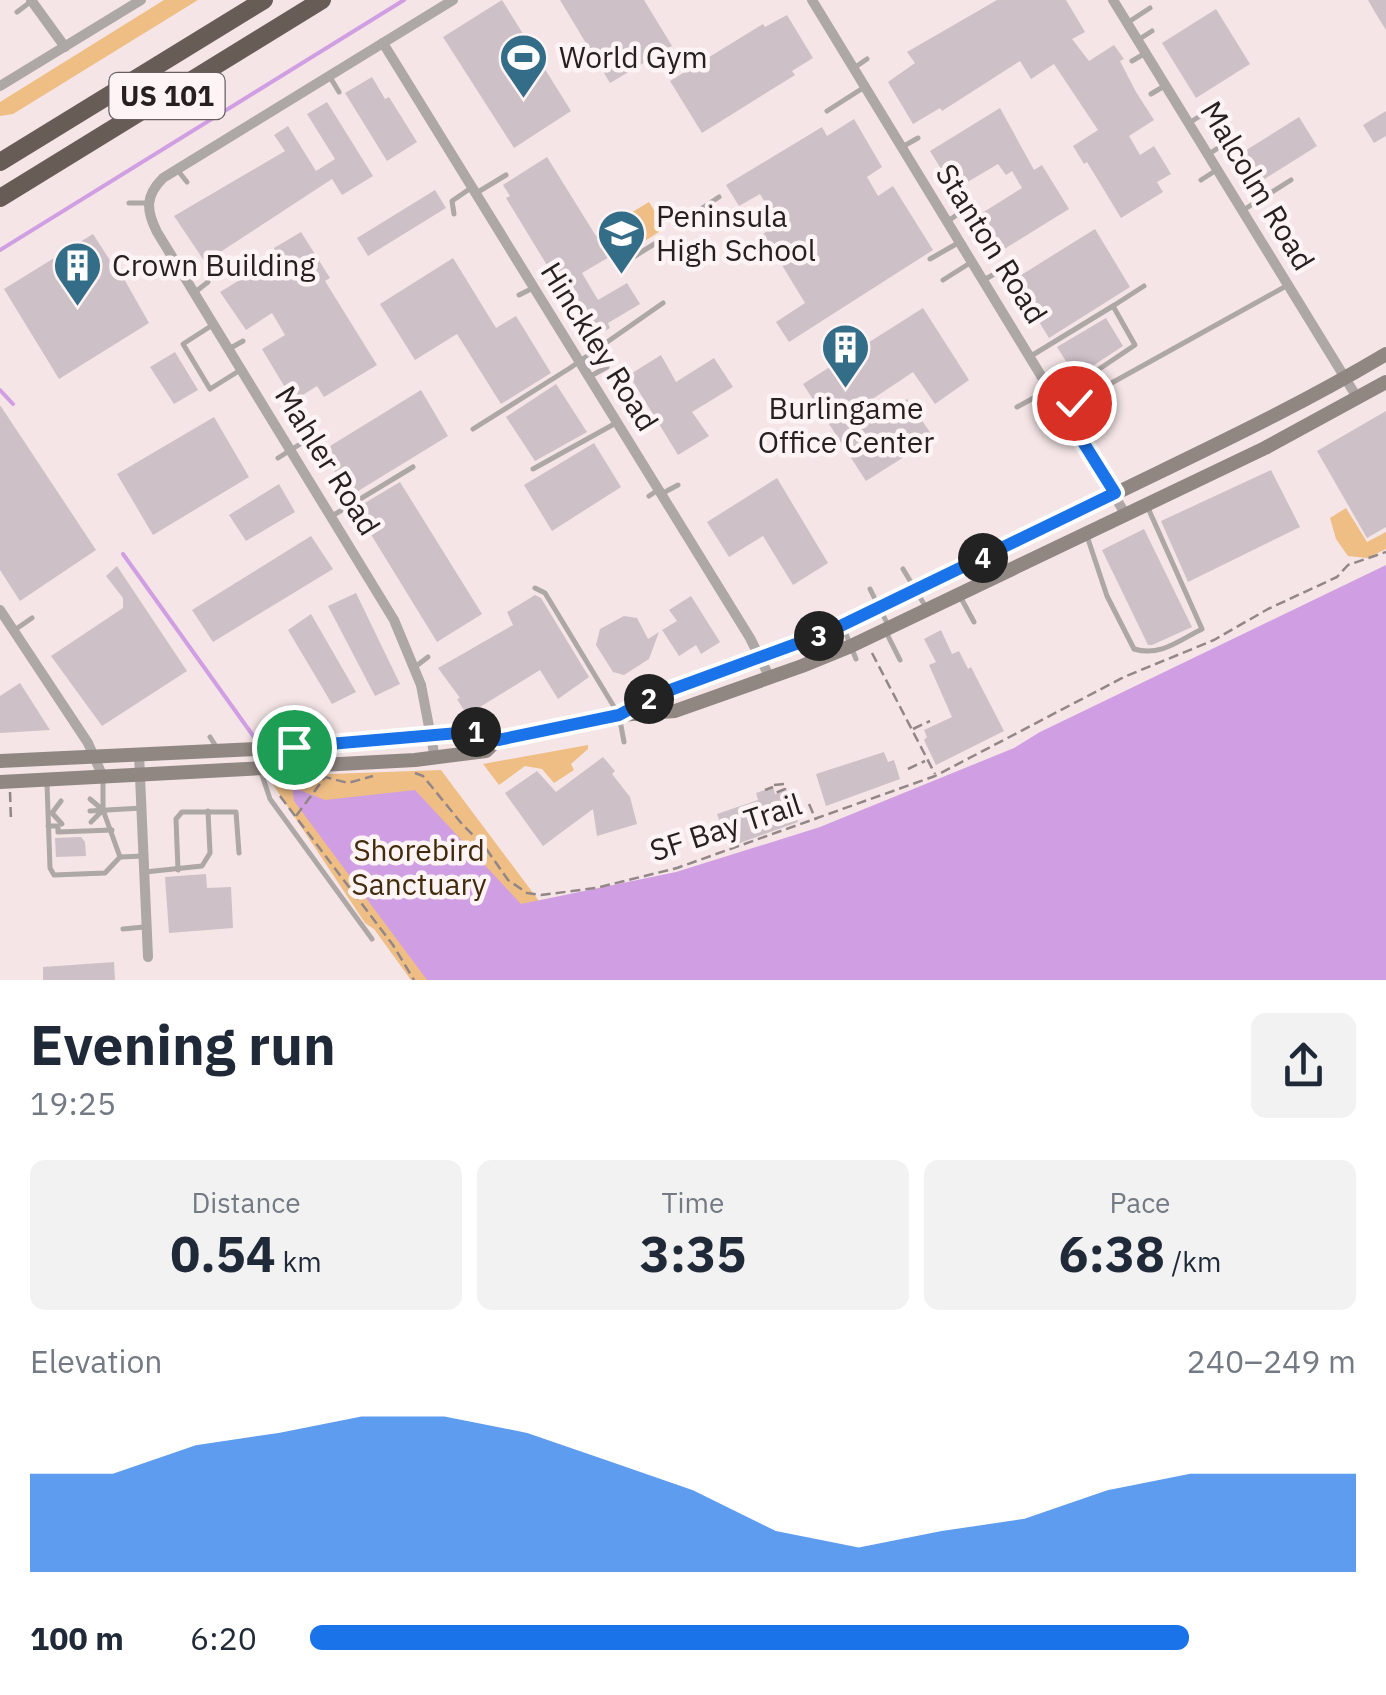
<!DOCTYPE html>
<meta charset="utf-8">
<style>
:root{--surface:#fff;--page:#f2f2f3;--text:#1f2937;--muted:#747a83;--accent:#1a73e8}
body{margin:0;font-family:"IBM Plex Sans",sans-serif;background:var(--page);color:var(--text);height:100vh;display:flex;flex-direction:column;font-size:38px;white-space:nowrap}
*{box-sizing:border-box;margin:0}
p{font-size:32px;color:var(--muted)}
.icon{flex:none;width:55px;height:55px;fill:none;stroke:currentColor;stroke-width:2;stroke-linecap:round;stroke-linejoin:round}
.map{position:relative;height:980px;overflow:hidden}
.panel{display:flex;flex-direction:column;background:var(--surface);flex:1}
.panel>*{flex:none}
.pin{position:absolute;display:grid;place-items:center;width:85px;height:85px;color:#fff;margin:-42px;border:5px solid #fff;border-radius:50%;box-shadow:0 2px 10px #0007}
.km{position:absolute;width:50px;height:50px;margin:-25px;border-radius:50%;background:#222;color:#fff;font-size:28px;line-height:50px;text-align:center}
.round{display:grid;place-items:center;flex:none;width:105px;height:105px;border-radius:15px;background:var(--page)}
.head{display:flex;align-items:center;justify-content:space-between;height:170px;padding:0 30px}
h1{font-size:55px;font-weight:700;line-height:75px}
.figures{display:grid;grid-template-columns:repeat(3,1fr);gap:15px;height:170px;padding:10px 30px}
.figures div{display:grid;align-content:center;border-radius:15px;background:var(--page);text-align:center}
.figures b{font-size:50px;font-weight:700}
.figures small{font-size:28px;font-weight:400}
.figures p{font-size:28px}
.chart{height:280px;padding:20px 30px}
.chart p{display:flex;justify-content:space-between}
.chart svg{width:100%;height:180px;margin-top:10px;fill:var(--accent);opacity:.7}
ul{padding:0 30px;list-style:none;font-size:32px}
li{display:grid;grid-template-columns:160px 120px 1fr;align-items:center;height:75px}
li i{height:25px;border-radius:12px;background:var(--accent)}
.map>svg:first-child{display:block}
.green{fill:#efbe85}
.water{fill:#d09fe3}
.lines{fill:none;stroke-linecap:round;stroke-linejoin:round}
.stream{stroke:#d09fe3;stroke-width:4}
.building{fill:#cdc0c7}
.path{stroke:#928687;stroke-width:2.5;stroke-dasharray:10 5;stroke-linecap:butt}
.service{stroke:#ada7a5;stroke-width:5}
.minor{stroke:#ada7a5;stroke-width:10}
.secondary{stroke:#908783;stroke-width:14}
.motorway{stroke:#685c57;stroke-width:18}
.route-casing{stroke:#fff;stroke-width:20}
.route{stroke:#1a73e8;stroke-width:12}
.labels{text-anchor:middle;stroke-width:9;stroke-linejoin:round;paint-order:stroke}
.shield{fill:#fef4f5;stroke:#676061;stroke-width:2.5}
.shield-label{font-size:28px;font-weight:bold;fill:#262021}
.poi-label{font-size:30px;fill:#262021;stroke:#fef4f5;text-anchor:start}
.street-label{font-size:30px;fill:#262021;stroke:#fef4f5}
.park-label{font-size:30px;fill:#422b0d;stroke:#fef4f5}
</style>
<div class="map">
<svg width="1386" height="980" viewBox="0 0 1386 980">
<rect width="100%" height="100%" fill="#f5e5e6"/>
<g class="green">
<path d="M164,0H198L13,114L0,116V102Z"/>
<path d="M649,202L665,228L640,244L624,217Z"/>
<path d="M1346,508L1367,542L1386,532V549L1367,558L1348,556L1336,539L1330,518Z"/>
<path d="M588,745V749L571,764L574,770L554,783L542,769L525,766L499,785L483,764Z"/>
<path d="M441,770L539,901L441,980H411L374,929L365,923L272,783L275,776Z"/>
</g>
<path class="water" d="M1386,565V980H427L294,801L292,787L325,800L415,790L521,904L676,872L820,827L1014,748L1040,732Z"/>
<g class="lines">
<g class="stream">
<path d="M0,250L404,0"/>
<path d="M0,390L13,404"/>
<path d="M123,554L254,737"/>
</g>
</g>
<g class="building">
<path d="M502,0L571,111L514,148L443,37Z"/>
<path d="M560,0H644L672,46L610,83Z"/>
<path d="M997,0H1066L1085,32L1072,39L1089,61L1114,45L1124,59L1120,61L1136,92L1154,120L1129,136L1140,155L1154,146L1171,174L1157,182L1163,192L1121,218L1087,162L1084,164L1073,146L1098,130L1054,64L1031,79L1020,61L942,111L940,108L913,124L888,82L915,63L907,52Z"/>
<path d="M1368,0H1386V30L1376,14Z"/>
<path d="M1216,9L1250,64L1196,98L1162,43Z"/>
<path d="M787,15L813,58L792,71L795,75L702,133L670,81L763,24L765,27Z"/>
<path d="M372,77L385,99L389,97L417,142L387,161L345,93Z"/>
<path d="M327,102L373,176L342,195L332,179L205,262L174,216L285,151L274,135L288,126L316,171L335,159L307,114Z"/>
<path d="M1000,108L1034,170L1042,165L1069,209L993,256L971,220L1022,188L1012,171L1006,175L998,164L954,190L930,151Z"/>
<path d="M1386,111V136L1374,143L1363,125Z"/>
<path d="M1299,117L1317,146L1258,183L1240,154Z"/>
<path d="M854,119L882,167L867,177L878,196L893,186L933,250L789,342L776,322L805,303L763,234L778,224L760,194L739,206L726,185L822,127L827,136Z"/>
<path d="M547,157L596,236L608,229L621,250L582,273L598,300L627,283L640,304L608,323L610,328L592,339L506,198L510,196L503,185Z"/>
<path d="M435,190L446,208L368,256L357,238Z"/>
<path d="M1095,229L1130,287L1049,338L1013,280Z"/>
<path d="M301,232L330,278L325,281L377,365L324,397L317,386L293,401L262,349L285,335L272,313L246,330L220,292L279,256L274,248Z"/>
<path d="M93,234L113,265L115,263L149,323L59,379L4,289Z"/>
<path d="M453,258L496,328L516,316L551,373L501,404L457,334L415,360L380,304Z"/>
<path d="M923,308L969,380L935,404L913,372L871,400L883,417L907,399L934,438L866,481L803,384Z"/>
<path d="M1106,318L1123,346L1076,377L1057,347Z"/>
<path d="M175,352L198,390L174,404L150,367Z"/>
<path d="M661,355L676,382L714,358L733,387L692,412L709,436L678,455L629,375Z"/>
<path d="M556,384L587,432L535,461L506,417Z"/>
<path d="M421,390L448,436L350,496L322,451Z"/>
<path d="M0,405L96,550L20,601L0,570Z"/>
<path d="M1386,411V527L1367,538L1317,451Z"/>
<path d="M214,417L249,477L153,535L117,474Z"/>
<path d="M594,443L621,487L552,531L524,485Z"/>
<path d="M1271,470L1300,527L1188,582L1161,521Z"/>
<path d="M777,478L828,563L793,585L763,536L729,557L707,522Z"/>
<path d="M400,482L482,614L437,642L359,515L362,514L358,507Z"/>
<path d="M279,484L295,512L246,541L229,515Z"/>
<path d="M1144,529L1192,627L1152,645H1148L1102,550Z"/>
<path d="M311,536L333,569L213,642L192,610Z"/>
<path d="M117,566L187,671L102,726L51,656L123,608V598L106,576Z"/>
<path d="M356,593L400,684L375,696L328,606Z"/>
<path d="M535,595L541,598L589,677L558,699L540,670L467,715L457,699L460,698L438,668L513,625L507,612Z"/>
<path d="M691,596L720,642L701,654L696,645L679,656L662,630L677,621L669,610Z"/>
<path d="M311,614L356,692L332,704L288,630Z"/>
<path d="M624,616L637,618L648,639L659,632L649,659L624,675L613,672L596,645L600,629Z"/>
<path d="M941,630L952,654L959,651L968,669L971,667L1004,731L936,765L924,740L927,737L924,730L952,717L929,665L936,662L924,639Z"/>
<path d="M20,683L50,730L0,733V696Z"/>
<path d="M884,752L888,762L894,760L900,779L826,806L816,774Z"/>
<path d="M603,757L615,771L612,774L630,797L637,824L597,836L593,809L543,846L505,793L537,771L556,792Z"/>
<path d="M773,787L775,794L787,790L798,822L729,847L717,814L758,800L756,793Z"/>
<path d="M81,837L85,842L86,856L56,857L55,838Z"/>
<path d="M206,874L207,888L231,887L233,928L169,933L165,877Z"/>
<path d="M114,962L115,980H43V967Z"/>
</g>
<g class="lines">
<g class="path">
<path d="M872,653L935,774"/>
<path d="M913,729L930,721"/>
<path d="M908,769L925,761"/>
<path d="M415,773L423,776L462,824L485,847L508,880L527,893L541,895L596,888L677,868L935,776L1124,677L1214,640L1268,609L1337,577L1348,565L1386,552"/>
<path d="M774,785L785,784V789L775,793"/>
<path d="M765,790L773,787"/>
<path d="M10,792L11,821"/>
<path d="M280,796L393,945L414,980"/>
<path d="M809,804L816,820"/>
<path d="M296,816L325,777L348,783L373,776"/>
</g>
<g class="service">
<path d="M17,12L29,3"/>
<path d="M1127,23L1150,8"/>
<path d="M1138,40L1152,31"/>
<path d="M1132,61L1144,54"/>
<path d="M854,68L867,59"/>
<path d="M330,77L339,92"/>
<path d="M1151,94L1166,85"/>
<path d="M827,111L863,88"/>
<path d="M1189,123L1208,111"/>
<path d="M902,147L918,138"/>
<path d="M1209,154L1236,136"/>
<path d="M179,172L187,182"/>
<path d="M1201,180L1215,171"/>
<path d="M478,192L506,175"/>
<path d="M129,203H147"/>
<path d="M1245,209L1291,180"/>
<path d="M454,214L452,201L471,188"/>
<path d="M684,220L719,197"/>
<path d="M948,221L961,212"/>
<path d="M635,256L656,243"/>
<path d="M930,259L958,243"/>
<path d="M943,280L970,263"/>
<path d="M984,280L1008,266"/>
<path d="M194,293L208,282"/>
<path d="M519,295L531,289"/>
<path d="M1113,306L1144,286"/>
<path d="M211,326L183,344L210,389L242,369"/>
<path d="M229,349L243,341"/>
<path d="M1031,356L1113,306L1135,345L1056,398"/>
<path d="M589,377L607,367"/>
<path d="M1017,407L1050,389"/>
<path d="M1063,410L1288,285"/>
<path d="M473,429L570,368L663,303"/>
<path d="M278,458L305,441"/>
<path d="M533,469L616,423"/>
<path d="M663,493L678,485"/>
<path d="M649,496L658,490"/>
<path d="M332,516L413,467"/>
<path d="M1087,536L1107,596L1134,649C1160,657 1178,641 1202,629L1148,508"/>
<path d="M903,569L927,609"/>
<path d="M535,588L545,593L619,715L624,742"/>
<path d="M870,589L888,625"/>
<path d="M961,598L974,622"/>
<path d="M16,629L32,618"/>
<path d="M844,629L856,659"/>
<path d="M886,632L900,660"/>
<path d="M415,667L428,657"/>
<path d="M292,725L297,762"/>
<path d="M210,737L217,748"/>
<path d="M254,751L270,799L372,939"/>
<path d="M103,780V810L120,857L144,856"/>
<path d="M47,784L50,868L54,875L105,873L120,857"/>
<path d="M90,799L103,810L91,822"/>
<path d="M90,811L142,808"/>
<path d="M52,813L62,824"/>
<path d="M52,813L61,801"/>
<path d="M48,826H58V832L112,830"/>
<path d="M178,870L176,819L182,812H236L239,853"/>
<path d="M145,872L202,866L210,853L208,811"/>
<path d="M123,929L144,927"/>
</g>
<g class="minor">
<path d="M31,0L65,47"/>
<path d="M812,0L1126,515"/>
<path d="M1113,0L1358,399"/>
<path d="M383,43L750,638L770,678"/>
<path d="M0,86L141,0"/>
<path d="M0,610L88,743L103,777"/>
<path d="M139,754L148,957"/>
<path d="M435,758L421,685L394,620L157,232C146,210 145,196 163,178L453,0"/>
</g>
<g class="secondary">
<path d="M623,713C687,677 761,662 828,632C921,592 1011,544 1102,500C1198,453 1294,409 1386,354"/>
<path d="M0,761L299,747L483,731L498,739"/>
<path d="M0,782L415,760L486,751L498,739L619,715L675,711L802,666L851,646L1265,448L1386,382"/>
</g>
<g class="motorway">
<path d="M0,162L264,0"/>
<path d="M0,198L322,0"/>
</g>
</g>
<g class="lines">
<defs>
<path id="route" d="M294,747L482,731L498,740L619,715L654,696L826,633L1115,493L1063,410L1074,403"/>
</defs>
<use href="#route" class="route-casing"/>
<use href="#route" class="route"/>
</g>
<defs>
<symbol id="stadium-pin" viewBox="-11 -11 22 30"><path d="M0 17L-7.5 6A9.5 9.5 0 1 1 7.5 6Z" fill="#346d87" stroke="#fef4f5"/><path d="M0-5a6.5 5 0 1 0 0 10a6.5 5 0 1 0 0-10ZM-3.5-1.8h7v3.6h-7Z" fill="#fff"/></symbol>
<symbol id="school-pin" viewBox="-11 -11 22 30"><path d="M0 17L-7.5 6A9.5 9.5 0 1 1 7.5 6Z" fill="#346d87" stroke="#fef4f5"/><path d="M0-5L7-2L0 1L-7-2ZM-4 1L0 2.5L4 1V4Q0 6-4 4Z" fill="#fff"/></symbol>
<symbol id="building-pin" viewBox="-11 -11 22 30"><path d="M0 17L-7.5 6A9.5 9.5 0 1 1 7.5 6Z" fill="#346d87" stroke="#fef4f5"/><path d="M-4-6H4V6H1V3H-1V6H-4ZM-2.5-4.3h1.7v1.8h-1.7ZM.8-4.3h1.7v1.8H.8ZM-2.5-1h1.7V.8h-1.7ZM.8-1h1.7V.8H.8Z" fill="#fff"/></symbol>
</defs>
<g fill-rule="evenodd">
<use href="#stadium-pin" x="496" y="30" width="55" height="75"/>
<use href="#school-pin" x="594" y="206" width="55" height="75"/>
<use href="#building-pin" x="50" y="238" width="55" height="75"/>
<use href="#building-pin" x="818" y="320" width="55" height="75"/>
</g>
<g class="labels">
<rect class="shield" x="109.5" y="73" width="115" height="46" rx="8"/>
<g class="shield-label">
<text x="167" y="106">US 101</text>
</g>
<g class="poi-label">
<text x="559" y="68">World Gym</text>
<text x="656" y="227">Peninsula<tspan x="656" dy="34">High School</tspan></text>
<text x="112" y="276">Crown Building</text>
<text x="846" y="419" text-anchor="middle">Burlingame<tspan x="846" dy="34">Office Center</tspan></text>
</g>
<g class="street-label">
<text transform="translate(1257 186) rotate(59)" y="10">Malcolm Road</text>
<text transform="translate(991 244) rotate(58)" y="10">Stanton Road</text>
<text transform="translate(599 347) rotate(58)" y="10">Hinckley Road</text>
<text transform="translate(327 461) rotate(58)" y="10">Mahler Road</text>
<text transform="translate(726 828) rotate(-18)" y="10">SF Bay Trail</text>
</g>
<g class="park-label">
<text x="419" y="861">Shorebird<tspan x="419" dy="34">Sanctuary</tspan></text>
</g>
</g>
</svg>
<div class="pin" style="left:294px;top:747px;background:#1e9e55"><svg class="icon" aria-label="arrive" viewBox="0 0 24 24"><path d="M6 21V4h12l-3 4 3 4H6"/></svg></div>
<div class="pin" style="left:1074px;top:403px;background:#d93025"><svg class="icon" aria-label="check" viewBox="0 0 24 24"><path d="M5 12l5 5 9-10"/></svg></div>
<b class="km" style="left:476px;top:732px">1</b>
<b class="km" style="left:649px;top:699px">2</b>
<b class="km" style="left:819px;top:636px">3</b>
<b class="km" style="left:983px;top:558px">4</b>
</div>
<section class="panel">
<div class="head"><div><h1>Evening run</h1><p>19:25</p></div><a class="round"><svg class="icon" aria-label="share" viewBox="0 0 24 24"><path d="M12 15V3M7 8l5-5 5 5M5 13v7h14v-7"/></svg></a></div>
<div class="figures">
<div><p>Distance</p><b>0.54<small> km</small></b></div>
<div><p>Time</p><b>3:35</b></div>
<div><p>Pace</p><b>6:38<small> /km</small></b></div>
</div>
<div class="chart"><p><span>Elevation</span>240–249 m</p>
<svg viewBox="0 0 160 44" preserveAspectRatio="none"><path d="M0 44V20L10 20L20 13L30 10L40 6L50 6L60 10L70 17L80 24L90 34L100 38L110 34L120 31L130 24L140 20L150 20L160 20V44z"/></svg>
</div>
<ul>
<li><b>100 m</b>6:20<i style="width:84%"></i></li>
</ul>
</section>
